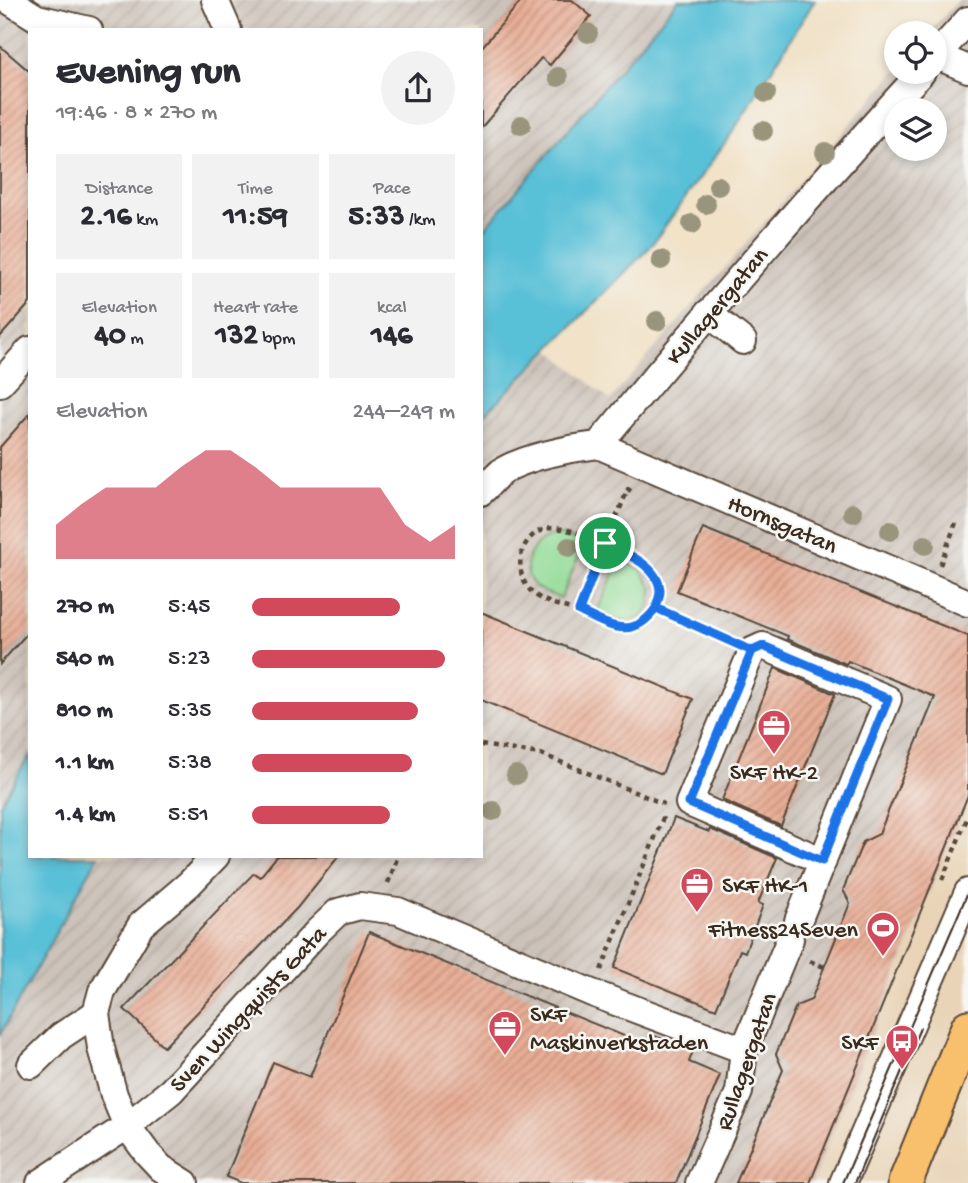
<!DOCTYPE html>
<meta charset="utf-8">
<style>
:root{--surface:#fff;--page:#f2f2f3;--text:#2b2b33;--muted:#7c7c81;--accent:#d1495b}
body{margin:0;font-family:"Gochi Hand",sans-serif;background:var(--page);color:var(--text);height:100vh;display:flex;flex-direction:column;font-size:26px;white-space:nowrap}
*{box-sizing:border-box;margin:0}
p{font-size:23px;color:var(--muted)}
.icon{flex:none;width:38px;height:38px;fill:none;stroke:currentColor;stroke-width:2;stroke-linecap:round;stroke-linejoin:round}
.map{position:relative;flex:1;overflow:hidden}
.panel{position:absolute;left:28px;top:28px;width:455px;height:830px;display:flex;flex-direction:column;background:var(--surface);border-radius:0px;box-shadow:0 4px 10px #0003}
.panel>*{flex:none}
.buttons{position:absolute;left:884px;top:21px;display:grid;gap:14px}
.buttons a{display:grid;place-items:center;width:63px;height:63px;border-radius:50%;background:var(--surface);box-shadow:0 4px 10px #0003;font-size:35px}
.pin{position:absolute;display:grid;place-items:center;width:60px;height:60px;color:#fff;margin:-30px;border:4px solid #fff;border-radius:50%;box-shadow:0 2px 7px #0007}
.round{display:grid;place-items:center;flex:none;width:74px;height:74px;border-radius:37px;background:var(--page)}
.headline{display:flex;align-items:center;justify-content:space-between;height:119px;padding:0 28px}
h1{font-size:38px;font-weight:800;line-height:52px}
.figures{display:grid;grid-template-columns:repeat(3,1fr);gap:10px;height:119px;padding:7px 28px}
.figures div{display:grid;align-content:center;border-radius:0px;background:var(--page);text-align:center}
.figures b{font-size:30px;font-weight:800}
.figures small{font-size:19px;font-weight:400}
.figures p{font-size:19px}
.chart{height:196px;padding:14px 28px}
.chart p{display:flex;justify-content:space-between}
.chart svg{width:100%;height:126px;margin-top:7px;fill:var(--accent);opacity:.7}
ul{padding:0 28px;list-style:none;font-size:23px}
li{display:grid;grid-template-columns:112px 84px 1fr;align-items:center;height:52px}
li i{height:18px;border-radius:9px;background:var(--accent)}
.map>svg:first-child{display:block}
.built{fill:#e9d4b8}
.industrial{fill:url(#industrial-furrows);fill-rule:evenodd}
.green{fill:#92db96;stroke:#66825a;stroke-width:2}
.water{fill:#59c0d7;stroke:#4a757a;stroke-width:2}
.building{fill:url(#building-hatch)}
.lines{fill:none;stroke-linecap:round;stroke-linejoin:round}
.minor-casing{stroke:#564638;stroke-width:30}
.major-casing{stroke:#564638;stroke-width:37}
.path{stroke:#564638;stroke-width:4.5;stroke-dasharray:5 5;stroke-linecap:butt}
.minor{stroke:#fff;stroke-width:26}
.major{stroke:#f8bf6c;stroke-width:33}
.tram{stroke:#3b2a1e;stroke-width:2}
.tree{fill:#99957b}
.route-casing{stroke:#fff;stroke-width:14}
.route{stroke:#1a73e8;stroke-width:9}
.labels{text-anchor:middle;stroke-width:5;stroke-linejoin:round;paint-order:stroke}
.street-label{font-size:24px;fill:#3b2a1e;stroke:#f6f6f2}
.poi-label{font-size:24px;fill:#3b2a1e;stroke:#f6f6f2;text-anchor:start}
</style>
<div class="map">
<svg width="968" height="1183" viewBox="0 0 968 1183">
<defs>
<pattern id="industrial-furrows" width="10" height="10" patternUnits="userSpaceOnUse" patternTransform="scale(1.75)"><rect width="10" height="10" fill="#ccc2b9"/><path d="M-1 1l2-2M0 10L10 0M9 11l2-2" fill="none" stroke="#b0a79f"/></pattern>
<pattern id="building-hatch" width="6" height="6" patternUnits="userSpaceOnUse" patternTransform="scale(1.75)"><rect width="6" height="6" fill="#e8ad95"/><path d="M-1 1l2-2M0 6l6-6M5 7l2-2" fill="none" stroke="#bd8d79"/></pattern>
</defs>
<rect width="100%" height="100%" fill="#f6f6f2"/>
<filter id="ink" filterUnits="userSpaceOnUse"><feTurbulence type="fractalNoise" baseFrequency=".0143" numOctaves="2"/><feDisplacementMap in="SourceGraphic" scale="14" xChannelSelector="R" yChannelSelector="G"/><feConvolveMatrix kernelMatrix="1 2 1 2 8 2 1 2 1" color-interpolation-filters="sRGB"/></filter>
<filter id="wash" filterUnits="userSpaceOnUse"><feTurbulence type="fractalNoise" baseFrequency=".00686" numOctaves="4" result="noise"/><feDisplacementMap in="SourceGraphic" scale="28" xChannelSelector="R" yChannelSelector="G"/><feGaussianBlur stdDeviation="1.57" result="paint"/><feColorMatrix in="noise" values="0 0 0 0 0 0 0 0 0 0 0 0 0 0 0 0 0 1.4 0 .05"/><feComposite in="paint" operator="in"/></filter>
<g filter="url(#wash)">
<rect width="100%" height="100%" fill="#f1e2c8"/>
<path class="built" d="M968,776V1183H802Z"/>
<g class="industrial">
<path d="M0,0H678L481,233V30H30V755L0,804Z"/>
<path d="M958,0H968V797L812,1183H0V1035L98,856H481V418L550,350L610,400L896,71L934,72V33H929ZM896,110H934V149H896Z"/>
</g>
<g class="green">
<path d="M560,535L584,543L561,598C553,595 543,593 536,587C515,567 534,535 560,535Z"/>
<path d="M620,560L641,570L652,588C652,626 624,625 596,614Z"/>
</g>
<g class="water">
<path d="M678,0H815L732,133L650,247L481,418V233Z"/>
<path d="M30,755V856H98L0,1035V804Z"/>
</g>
<g id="blocks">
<g class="building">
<path d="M522,0H572L591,16L550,65L541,58L481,128V48Z"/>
<path d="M0,46L30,72V303L0,337Z"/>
<path d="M30,413V630L0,664V447Z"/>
<path d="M703,528L968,636V795L810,1183H736L783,1070L776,1054L796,1006L811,1000L850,903L843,890L863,842L879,834L935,697L848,661L846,664L787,639L788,636L677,591Z"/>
<path d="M481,612L693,699L662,774L481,700Z"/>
<path d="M775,668L835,694L781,826L722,800Z"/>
<path d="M674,818L709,832L710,829L777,858L758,903L763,905L745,952L740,950L716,1009L614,968Z"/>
<path d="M277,856H339L297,908L164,1047L124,1009L254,873L260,877Z"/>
<path d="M369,932L646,1045L650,1034L693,1051L689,1062L720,1075L676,1183H241L226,1177L273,1062L310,1077Z"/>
</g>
</g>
</g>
<g filter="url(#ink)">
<use href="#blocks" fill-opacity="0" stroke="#564638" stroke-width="2"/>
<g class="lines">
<defs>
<g id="minor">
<path d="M8,0L37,18L89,30"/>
<path d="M215,0L228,30"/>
<path d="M937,56L968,69"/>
<path d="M934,58L968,20"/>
<path d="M708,313L743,341"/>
<path d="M0,383L30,350"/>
<path d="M598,445L968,603"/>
<path d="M481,492C488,486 494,478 501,472C524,457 571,448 598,445C704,318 811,193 922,72"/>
<path d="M798,921L888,699L763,646L752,651L689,803L823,861"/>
<path d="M31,1065L61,1036L96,1013"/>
<path d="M40,1183L127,1126L171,1091L317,932L338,912L360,906L398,911L592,993L744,1050"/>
<path d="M185,1183L161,1168L147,1153L127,1126L114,1095L101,1048L96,1013L102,991L141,925L189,884L216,856"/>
<path d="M699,1183L739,1092L744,1050L790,939"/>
<path d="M843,1183L968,892"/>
</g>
<path id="major" d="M905,1183L968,1027"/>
</defs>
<use href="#minor" class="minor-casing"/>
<use href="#major" class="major-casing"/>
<g class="path">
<path d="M631,491L628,489L578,611C609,625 632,642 656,609L728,640"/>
<path d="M940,565L957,520"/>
<path d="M578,611C564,607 545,603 534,594C512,576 517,537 545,529C569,522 647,558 657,582C661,591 658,599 656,609"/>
<path d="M481,745L541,754L664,804"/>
<path d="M942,880L968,816"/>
<path d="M388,883L398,856"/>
<path d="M810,961L824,967"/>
<path d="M601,970L665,813"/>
</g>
<use href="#minor" class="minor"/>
<use href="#major" class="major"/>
<g class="tram">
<path d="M843,1183L968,892"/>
<path d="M855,1183L920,1028"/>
</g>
</g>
<g class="tree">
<circle cx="588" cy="33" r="10"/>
<circle cx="558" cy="77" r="10"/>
<circle cx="766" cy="93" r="10"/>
<circle cx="521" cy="125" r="10"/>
<circle cx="763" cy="131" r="10"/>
<circle cx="825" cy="152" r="10"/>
<circle cx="718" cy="186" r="10"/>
<circle cx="706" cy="204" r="10"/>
<circle cx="692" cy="224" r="10"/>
<circle cx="661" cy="260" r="10"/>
<circle cx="657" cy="321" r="10"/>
<circle cx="853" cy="513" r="10"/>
<circle cx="890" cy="531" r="10"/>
<circle cx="925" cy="545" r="10"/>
<circle cx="569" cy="547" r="10"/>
<circle cx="516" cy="775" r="10"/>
<circle cx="493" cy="811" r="10"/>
</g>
</g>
<g class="lines" filter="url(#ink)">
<defs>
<path id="route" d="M605,543C624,552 659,566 660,591C660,597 657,603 656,608L752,651L689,803L822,861L888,699L763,646L752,651L656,608C632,642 609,625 579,611L605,543"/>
</defs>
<use href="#route" class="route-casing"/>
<use href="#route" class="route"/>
</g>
<defs>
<symbol id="office-pin" viewBox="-11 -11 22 30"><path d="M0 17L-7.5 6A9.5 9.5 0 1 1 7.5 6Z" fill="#d1495b" stroke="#f6f6f2"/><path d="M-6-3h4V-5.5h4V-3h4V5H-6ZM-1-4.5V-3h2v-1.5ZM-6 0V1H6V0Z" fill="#fff"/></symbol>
<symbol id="stadium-pin" viewBox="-11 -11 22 30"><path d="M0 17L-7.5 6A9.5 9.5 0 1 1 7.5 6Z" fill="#d1495b" stroke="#f6f6f2"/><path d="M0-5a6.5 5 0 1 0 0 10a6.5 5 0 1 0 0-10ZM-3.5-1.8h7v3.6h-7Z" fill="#fff"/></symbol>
<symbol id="bus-pin" viewBox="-11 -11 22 30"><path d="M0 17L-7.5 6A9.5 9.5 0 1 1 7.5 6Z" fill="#d1495b" stroke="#f6f6f2"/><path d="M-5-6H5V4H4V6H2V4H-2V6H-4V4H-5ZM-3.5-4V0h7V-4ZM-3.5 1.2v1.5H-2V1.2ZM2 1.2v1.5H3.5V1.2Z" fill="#fff"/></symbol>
</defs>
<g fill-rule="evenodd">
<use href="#office-pin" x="755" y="707" width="38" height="52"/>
<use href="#office-pin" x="678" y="865" width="38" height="52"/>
<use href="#stadium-pin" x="864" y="909" width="38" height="52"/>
<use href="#office-pin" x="486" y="1008" width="38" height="52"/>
<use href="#bus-pin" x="883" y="1022" width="38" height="52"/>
</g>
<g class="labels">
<g class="street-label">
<text transform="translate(716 305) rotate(-50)" y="8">Kullagergatan</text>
<text transform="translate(783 523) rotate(23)" y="8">Hornsgatan</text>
<text transform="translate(247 1008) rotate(-47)" y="8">Sven Wingquists Gata</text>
<text transform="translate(745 1061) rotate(-71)" y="8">Rullagergatan</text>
</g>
<g class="poi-label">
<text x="774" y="779" text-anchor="middle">SKF HK-2</text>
<text x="722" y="892">SKF HK-1</text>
<text x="858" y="936" text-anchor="end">Fitness24Seven</text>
<text x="530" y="1021">SKF<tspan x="530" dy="28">Maskinverkstaden</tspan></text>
<text x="878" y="1049" text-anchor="end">SKF</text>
</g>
</g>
</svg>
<div class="buttons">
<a><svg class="icon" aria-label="locate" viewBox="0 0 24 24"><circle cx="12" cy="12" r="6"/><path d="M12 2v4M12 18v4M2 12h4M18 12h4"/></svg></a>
<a><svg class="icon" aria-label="layers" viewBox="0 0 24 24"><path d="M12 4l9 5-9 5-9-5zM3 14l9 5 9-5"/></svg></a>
</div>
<div class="pin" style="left:605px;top:543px;background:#1e9e55"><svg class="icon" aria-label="arrive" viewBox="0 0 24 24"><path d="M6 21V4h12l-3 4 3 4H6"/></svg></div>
<section class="panel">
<div class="headline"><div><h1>Evening run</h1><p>19:46 · 8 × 270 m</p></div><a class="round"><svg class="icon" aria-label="share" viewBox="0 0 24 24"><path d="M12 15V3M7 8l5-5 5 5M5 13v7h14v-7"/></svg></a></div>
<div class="figures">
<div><p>Distance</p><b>2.16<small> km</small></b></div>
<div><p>Time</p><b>11:59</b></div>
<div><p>Pace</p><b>5:33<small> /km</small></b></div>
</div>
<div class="figures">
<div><p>Elevation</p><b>40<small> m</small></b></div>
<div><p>Heart rate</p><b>132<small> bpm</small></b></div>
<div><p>kcal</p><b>146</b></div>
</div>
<div class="chart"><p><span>Elevation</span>244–249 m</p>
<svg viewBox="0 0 160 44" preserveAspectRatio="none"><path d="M0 44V32L10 25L20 19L30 19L40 19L50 12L60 6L70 6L80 12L90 19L100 19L110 19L120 19L130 19L140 32L150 38L160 32V44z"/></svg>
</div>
<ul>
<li><b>270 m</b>5:45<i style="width:73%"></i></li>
<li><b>540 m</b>5:23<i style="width:95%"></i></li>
<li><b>810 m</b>5:35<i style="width:82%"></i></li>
<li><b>1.1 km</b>5:38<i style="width:79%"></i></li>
<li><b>1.4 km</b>5:51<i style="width:68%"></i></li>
</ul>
</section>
</div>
